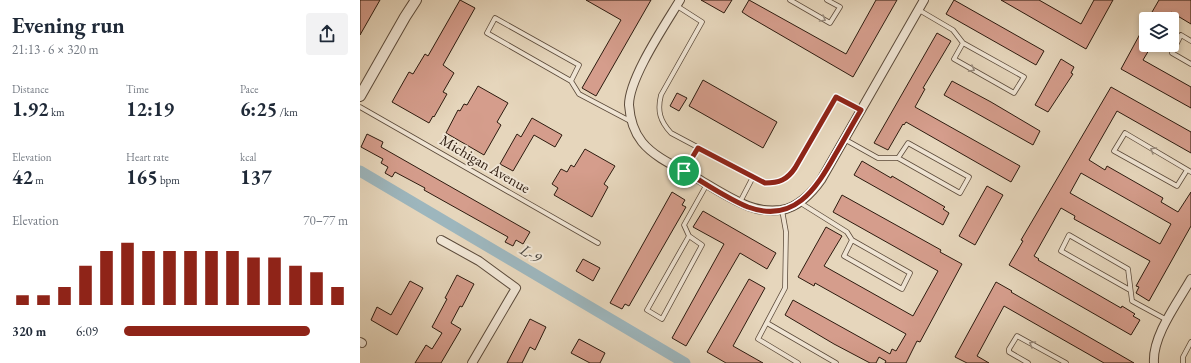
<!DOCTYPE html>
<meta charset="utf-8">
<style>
:root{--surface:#fff;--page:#f2f2f3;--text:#1f2937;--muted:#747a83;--accent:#8f2418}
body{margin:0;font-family:"EB Garamond",serif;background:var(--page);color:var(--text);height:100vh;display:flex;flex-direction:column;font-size:15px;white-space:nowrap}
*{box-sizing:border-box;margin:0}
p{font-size:13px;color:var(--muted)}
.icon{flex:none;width:22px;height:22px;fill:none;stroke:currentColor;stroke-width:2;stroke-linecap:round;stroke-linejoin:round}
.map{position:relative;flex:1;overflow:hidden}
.panel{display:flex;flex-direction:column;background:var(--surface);width:360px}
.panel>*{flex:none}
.controls{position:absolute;left:779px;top:12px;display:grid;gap:8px}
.controls a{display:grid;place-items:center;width:40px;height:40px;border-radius:4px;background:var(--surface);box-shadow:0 2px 6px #0003;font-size:20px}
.pin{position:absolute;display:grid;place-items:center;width:34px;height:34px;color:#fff;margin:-17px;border:2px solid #fff;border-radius:50%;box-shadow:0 1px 4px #0007}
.round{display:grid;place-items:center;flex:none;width:42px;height:42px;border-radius:4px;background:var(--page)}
.head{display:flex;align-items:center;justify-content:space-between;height:68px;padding:0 12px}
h1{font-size:22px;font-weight:700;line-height:30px}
.stats{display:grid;grid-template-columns:repeat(3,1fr);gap:6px;height:68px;padding:4px 12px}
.stats div{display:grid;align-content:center}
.stats b{font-size:20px;font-weight:700}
.stats small{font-size:11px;font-weight:400}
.stats p{font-size:11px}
.chart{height:112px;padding:8px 12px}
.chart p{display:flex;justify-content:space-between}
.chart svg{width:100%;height:72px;margin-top:4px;stroke:var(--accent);stroke-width:6}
ul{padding:0 12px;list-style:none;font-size:13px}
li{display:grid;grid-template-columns:64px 48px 1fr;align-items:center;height:30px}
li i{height:10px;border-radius:5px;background:var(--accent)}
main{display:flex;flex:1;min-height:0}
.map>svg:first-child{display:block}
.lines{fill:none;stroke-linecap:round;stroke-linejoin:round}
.canal{stroke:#9db6bd;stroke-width:11}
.building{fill:#d59d8c;stroke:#2d1b0f;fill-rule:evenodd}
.service-casing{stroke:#5b4a3a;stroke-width:5.5}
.minor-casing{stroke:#5b4a3a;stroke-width:10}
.tertiary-casing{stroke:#5b4a3a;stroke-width:12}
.service{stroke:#efe4d3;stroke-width:4}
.minor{stroke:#efe4d3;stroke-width:8}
.tertiary{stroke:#efe4d3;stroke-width:10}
.oneway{stroke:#988a7b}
.route-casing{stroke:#fff;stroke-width:8}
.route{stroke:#8f2418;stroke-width:5}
.labels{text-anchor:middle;stroke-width:4;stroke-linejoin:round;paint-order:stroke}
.street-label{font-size:15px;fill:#2d1b0f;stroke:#efe4d3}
.water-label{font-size:16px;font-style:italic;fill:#4f4a43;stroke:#efe4d3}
</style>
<main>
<section class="panel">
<div class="head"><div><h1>Evening run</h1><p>21:13 · 6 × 320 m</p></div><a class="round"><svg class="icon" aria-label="share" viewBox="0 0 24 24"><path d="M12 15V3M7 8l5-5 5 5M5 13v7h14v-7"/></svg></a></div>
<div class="stats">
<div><p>Distance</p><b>1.92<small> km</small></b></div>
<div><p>Time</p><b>12:19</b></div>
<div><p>Pace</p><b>6:25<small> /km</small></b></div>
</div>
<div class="stats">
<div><p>Elevation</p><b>42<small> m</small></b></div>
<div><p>Heart rate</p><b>165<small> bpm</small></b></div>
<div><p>kcal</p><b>137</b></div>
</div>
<div class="chart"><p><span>Elevation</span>70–77 m</p>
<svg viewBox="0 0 160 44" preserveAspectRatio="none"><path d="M5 44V38M15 44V38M25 44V33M35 44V20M45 44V11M55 44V6M65 44V11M75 44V11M85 44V11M95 44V11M105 44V11M115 44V15M125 44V15M135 44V20M145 44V24M155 44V33"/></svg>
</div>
<ul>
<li><b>320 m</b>6:09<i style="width:83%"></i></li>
</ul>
</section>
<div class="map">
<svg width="831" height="363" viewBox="0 0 831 363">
<rect width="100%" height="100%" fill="#e6d6bc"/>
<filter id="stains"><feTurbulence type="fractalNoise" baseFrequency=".005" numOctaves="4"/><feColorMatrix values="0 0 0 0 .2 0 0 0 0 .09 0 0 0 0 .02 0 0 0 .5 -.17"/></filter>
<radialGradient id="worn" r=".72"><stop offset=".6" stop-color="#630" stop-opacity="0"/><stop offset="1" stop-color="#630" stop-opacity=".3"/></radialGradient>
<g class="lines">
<path class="canal" d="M0,171L325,363"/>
</g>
<g class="building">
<path d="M0,0H20L0,35Z"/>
<path d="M100,0L115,8L83,65L94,73L83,92L87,94L74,117L73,116L69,123L32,102L49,72L53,74L65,54L68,56Z"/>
<path d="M226,0H291L236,96L222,88L261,20Z"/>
<path d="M341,0H372L364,13Z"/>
<path d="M389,0L486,54L516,0H537L493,77L388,16L382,12Z"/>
<path d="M594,0L684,51L676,65L586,14Z"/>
<path d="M641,0H679L721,24L734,0H753L726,49Z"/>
<path d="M799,0H831V24L811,12L807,19H788Z"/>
<path d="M786,23V45H792L783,60L831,87V108L761,69Z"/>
<path d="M577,33L591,41L563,88L565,89L555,107L660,166L651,182L546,122L544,125L543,124L528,150L514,143Z"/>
<path d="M701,59L714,67L711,73L713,74L688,112L675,105Z"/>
<path d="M343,80L417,122L403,148L329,106Z"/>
<path d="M592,81L631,102L680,131L673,145L584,95Z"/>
<path d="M118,86L148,103L137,122L141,125L124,155L86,133L98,110L100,111L104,104L107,105Z"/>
<path d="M751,87L831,132V153L757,111L729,160L745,170L747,166L803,198L801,202L818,212L831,192V226L789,301L776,293L779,287L776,286L790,261L714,219L715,216L701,208L674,256L679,259L678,260L761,308L762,306L775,314L773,316L780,320L771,335L649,265L663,241L661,240ZM721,173L811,224L800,244L710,193Z"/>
<path d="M317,93L327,98L319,111L310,106Z"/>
<path d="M172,118L202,135L195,147L174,135L153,171L140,164L157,134L161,137Z"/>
<path d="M7,134L23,142L21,147L170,232L163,244L156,240L153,246L145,242L148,237L64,190L65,188L35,172L32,177L25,173L28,167L21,163L23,159L1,147Z"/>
<path d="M225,149L255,166L244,184L248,187L232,217L194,195L198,188L192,184L201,169L207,172L211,165L214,167Z"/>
<path d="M502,161L531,178L532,176L585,207L583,209L589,213L583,225L494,175Z"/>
<path d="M627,186L643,195L615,245L599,236Z"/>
<path d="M312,192L325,200L322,205L326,207L269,306L265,304L262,309L250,303Z"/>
<path d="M482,195L581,250L580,252L602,264L560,342L557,341L546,363H525L526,361L519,357L516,363H510L474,344L425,315L433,300L530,354L532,349L536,351L546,334L455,283L454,286L438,277L466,227L482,236L464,266L553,316L578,271L473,212Z"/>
<path d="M343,211L416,253L407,269L380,253L326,346L312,338L364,244L333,227Z"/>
<path d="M223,259L240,268L233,281L216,271Z"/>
<path d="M97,275L114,284L102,307L100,306L91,323L101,329L81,363H55L66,345L72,349L82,333L72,327L87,299L85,298Z"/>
<path d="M389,279L405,288L373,346L403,363H366L347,352Z"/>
<path d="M50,281L63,288L37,335L11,320L17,307L31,315Z"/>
<path d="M636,282L652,291L651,292L774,363H744L644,306L617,356L629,363H607L595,357Z"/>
<path d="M170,319L186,327L175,350L170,347L162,363H147Z"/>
<path d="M219,339L245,353L240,363H230L211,353Z"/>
</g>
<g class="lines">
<defs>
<g id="service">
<path d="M430,0L470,23L480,7L467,0"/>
<path d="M317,6L342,22L301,95C297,111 300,121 311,133L405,183C419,183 427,180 435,169L475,97L501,111"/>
<path d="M559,10L593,30L603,43L664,77L654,93L594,59L603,43"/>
<path d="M831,41L821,35L812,53L831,64"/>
<path d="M211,81L127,33L135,18L219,65L211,81L219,94L272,122"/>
<path d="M0,107L238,243"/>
<path d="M484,139L518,158H538L600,193L609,177L548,143L538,158"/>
<path d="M827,170L817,186L754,151L765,133L831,172"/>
<path d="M324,171L338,148"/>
<path d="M380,202L393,177"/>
<path d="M439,202L487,232L492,240L550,273L542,289L484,256L492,240"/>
<path d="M422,210L426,232L425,288L398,339L438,363"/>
<path d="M329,236L287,310L302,319L342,245L329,236L324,225L347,184"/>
<path d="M770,290L701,251L709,235L768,269L772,301L807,320"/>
<path d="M407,323L476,363"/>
<path d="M668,363L649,352V349L657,336L706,363"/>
<path d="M823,363V357L831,342"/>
</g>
<g id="minor">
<path d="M320,0C305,25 269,78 269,105C270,119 274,132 282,142C295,158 317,167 335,177C352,187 370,199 388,206C398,210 411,211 421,210C437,208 452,193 461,180L564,0"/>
<path d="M81,240L119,261L156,288L112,363"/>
<path d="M0,342L2,343"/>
<path d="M794,363C792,336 818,302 831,279"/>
</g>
<path id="tertiary" d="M0,96L45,17L56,0"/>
</defs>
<use href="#service" class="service-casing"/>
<use href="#minor" class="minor-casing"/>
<use href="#tertiary" class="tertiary-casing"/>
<use href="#service" class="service"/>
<use href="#minor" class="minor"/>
<use href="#tertiary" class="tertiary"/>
</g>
<defs><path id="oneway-chevron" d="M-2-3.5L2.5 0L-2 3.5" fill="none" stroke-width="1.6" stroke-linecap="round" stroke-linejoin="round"/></defs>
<g class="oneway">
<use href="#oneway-chevron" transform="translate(463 19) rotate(30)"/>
<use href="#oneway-chevron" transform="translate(612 69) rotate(29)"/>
<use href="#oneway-chevron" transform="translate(793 150) rotate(-149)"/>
<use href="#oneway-chevron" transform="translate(672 344) rotate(-150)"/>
</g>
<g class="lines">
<defs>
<path id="route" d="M476,97L501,110C492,125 484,140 475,155C456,189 434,224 388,207C366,198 345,183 324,171L338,148L405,183C419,183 427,180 435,168Z"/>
</defs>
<use href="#route" class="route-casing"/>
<use href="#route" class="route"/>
</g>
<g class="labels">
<g class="street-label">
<text transform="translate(125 164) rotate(30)" y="5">Michigan Avenue</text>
</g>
<g class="water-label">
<text transform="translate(171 253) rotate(31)" y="6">L-9</text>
</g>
</g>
<rect width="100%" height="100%" filter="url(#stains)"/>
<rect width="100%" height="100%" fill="url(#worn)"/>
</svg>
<div class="controls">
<a><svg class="icon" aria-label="layers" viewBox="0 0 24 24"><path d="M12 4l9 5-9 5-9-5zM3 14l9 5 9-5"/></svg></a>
</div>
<div class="pin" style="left:324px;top:171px;background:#1e9e55"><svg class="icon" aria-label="arrive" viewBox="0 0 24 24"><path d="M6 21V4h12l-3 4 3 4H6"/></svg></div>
</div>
</main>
